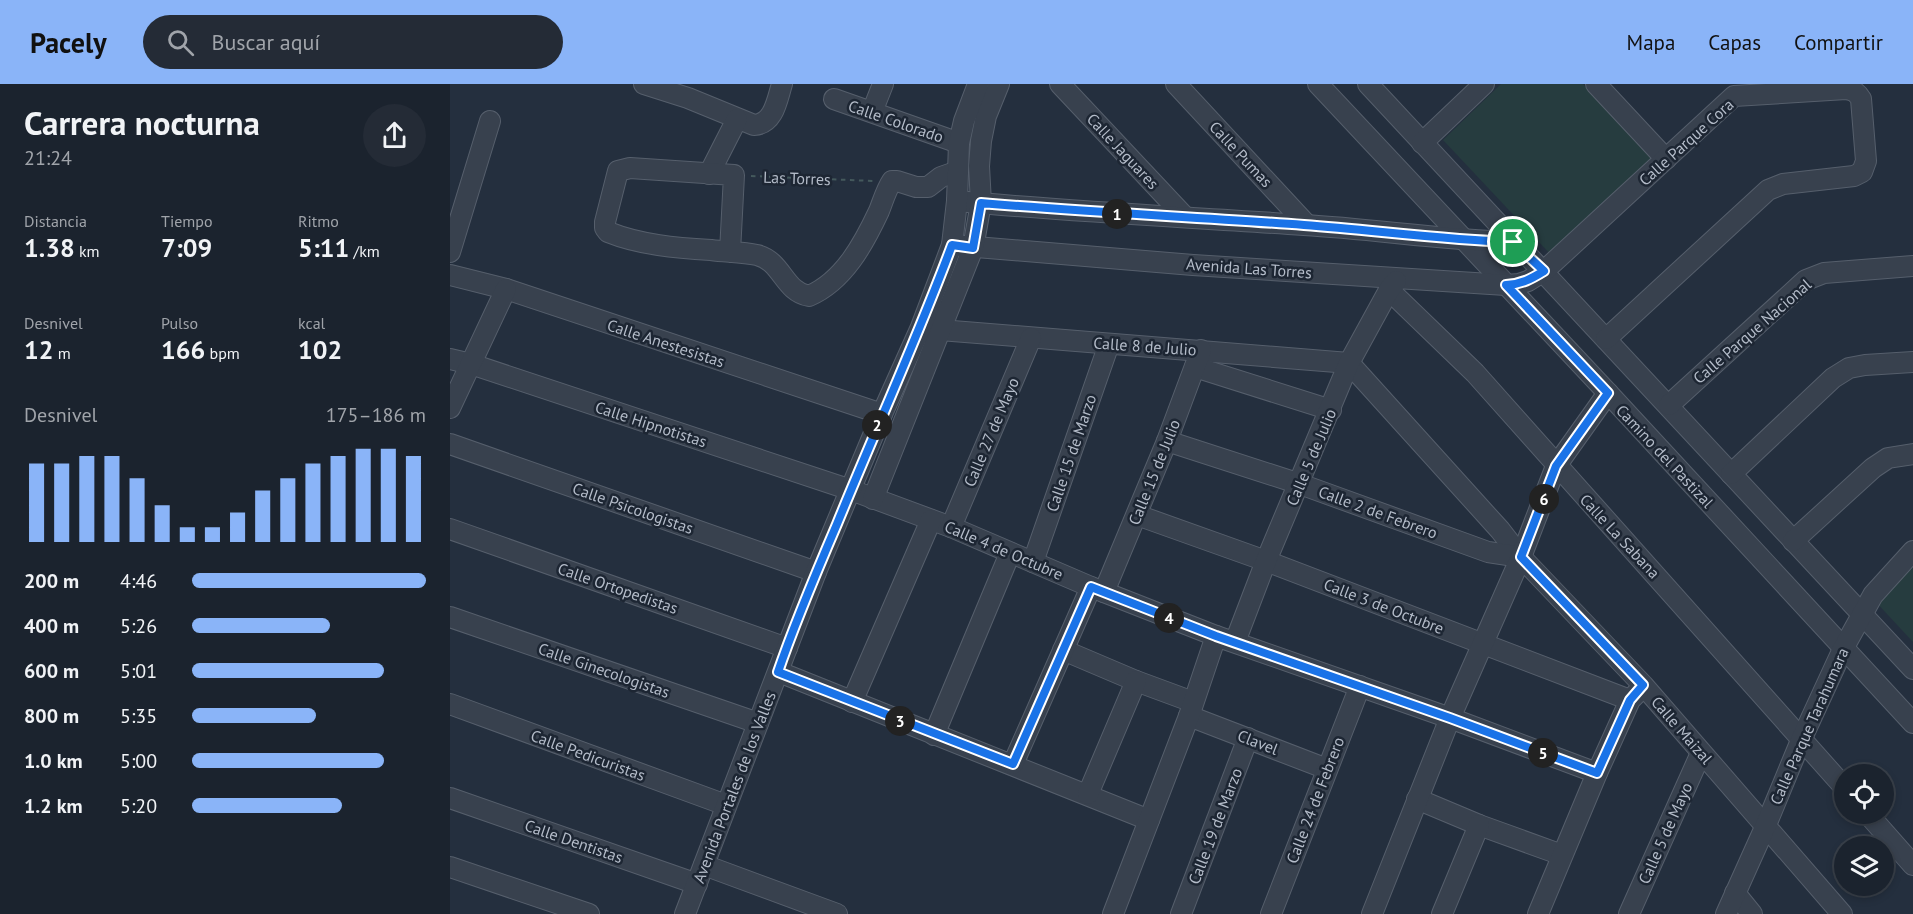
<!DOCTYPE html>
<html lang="es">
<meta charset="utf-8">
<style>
:root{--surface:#1b232e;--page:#242b36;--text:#f1f3f6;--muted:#a0a4aa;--line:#39404a;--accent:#8ab4f8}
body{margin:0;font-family:"PT Sans",sans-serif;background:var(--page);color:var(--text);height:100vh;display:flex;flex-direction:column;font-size:22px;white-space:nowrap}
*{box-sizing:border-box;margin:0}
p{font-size:20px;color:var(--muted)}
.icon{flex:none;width:33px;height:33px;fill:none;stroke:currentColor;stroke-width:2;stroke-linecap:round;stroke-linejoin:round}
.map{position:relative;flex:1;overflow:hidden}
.drawer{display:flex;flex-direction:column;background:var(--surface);width:450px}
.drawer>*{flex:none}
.fabs{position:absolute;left:1384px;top:680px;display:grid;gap:12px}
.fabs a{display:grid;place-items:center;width:60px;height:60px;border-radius:50%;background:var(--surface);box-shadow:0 3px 9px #0003,0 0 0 2px var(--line);font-size:30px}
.pin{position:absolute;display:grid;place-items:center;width:51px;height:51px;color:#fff;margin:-26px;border:3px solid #fff;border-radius:50%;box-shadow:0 2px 6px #0007}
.km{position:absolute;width:30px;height:30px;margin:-15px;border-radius:50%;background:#222;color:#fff;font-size:16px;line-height:30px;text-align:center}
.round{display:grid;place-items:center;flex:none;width:63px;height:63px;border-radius:32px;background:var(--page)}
.headline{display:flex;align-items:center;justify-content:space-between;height:102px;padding:0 24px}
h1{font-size:33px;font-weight:700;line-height:45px}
.metrics{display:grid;grid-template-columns:repeat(3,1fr);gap:9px;height:102px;padding:6px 24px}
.metrics div{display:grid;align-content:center}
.metrics b{font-size:26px;font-weight:700}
.metrics small{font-size:16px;font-weight:400}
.metrics p{font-size:16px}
.chart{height:168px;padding:12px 24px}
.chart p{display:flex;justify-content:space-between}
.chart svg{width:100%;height:108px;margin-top:6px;stroke:var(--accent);stroke-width:6}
ul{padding:0 24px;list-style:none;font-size:20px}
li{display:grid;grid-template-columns:96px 72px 1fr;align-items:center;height:45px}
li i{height:15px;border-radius:8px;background:var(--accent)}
header{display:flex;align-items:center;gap:36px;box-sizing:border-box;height:84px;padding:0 30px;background:var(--accent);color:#111}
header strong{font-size:28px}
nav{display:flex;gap:33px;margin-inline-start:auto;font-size:21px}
.search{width:420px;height:54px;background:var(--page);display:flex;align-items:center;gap:15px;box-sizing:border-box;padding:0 21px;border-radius:33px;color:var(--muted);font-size:22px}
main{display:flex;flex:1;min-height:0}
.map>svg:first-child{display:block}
.green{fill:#263c3f}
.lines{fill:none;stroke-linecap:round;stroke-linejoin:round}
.minor-casing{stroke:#565f6c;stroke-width:22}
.path{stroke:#44595c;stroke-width:2;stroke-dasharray:4.5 4.5;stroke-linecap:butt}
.minor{stroke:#38414e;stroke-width:20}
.route-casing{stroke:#fff;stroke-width:12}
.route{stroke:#1a73e8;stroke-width:8}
.labels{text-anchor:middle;stroke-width:5;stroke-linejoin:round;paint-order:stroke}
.street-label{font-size:16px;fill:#b4bcc9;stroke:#1d2633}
</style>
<header>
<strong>Pacely</strong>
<div class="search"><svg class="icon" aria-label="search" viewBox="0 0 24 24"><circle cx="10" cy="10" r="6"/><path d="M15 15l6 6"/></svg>Buscar aquí</div>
<nav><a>Mapa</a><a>Capas</a><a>Compartir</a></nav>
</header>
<main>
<section class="drawer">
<div class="headline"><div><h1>Carrera nocturna</h1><p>21:24</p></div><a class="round"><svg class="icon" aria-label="share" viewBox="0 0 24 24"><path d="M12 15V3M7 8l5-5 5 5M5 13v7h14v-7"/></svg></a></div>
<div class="metrics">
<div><p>Distancia</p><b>1.38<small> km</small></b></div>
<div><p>Tiempo</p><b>7:09</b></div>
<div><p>Ritmo</p><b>5:11<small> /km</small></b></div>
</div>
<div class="metrics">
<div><p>Desnivel</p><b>12<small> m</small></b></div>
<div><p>Pulso</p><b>166<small> bpm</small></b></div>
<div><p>kcal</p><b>102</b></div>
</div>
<div class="chart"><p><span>Desnivel</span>175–186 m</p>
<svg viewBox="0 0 160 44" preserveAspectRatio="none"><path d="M5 44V12M15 44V12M25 44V9M35 44V9M45 44V18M55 44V29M65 44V38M75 44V38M85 44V32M95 44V23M105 44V18M115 44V12M125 44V9M135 44V6M145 44V6M155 44V9"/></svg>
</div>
<ul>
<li><b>200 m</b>4:46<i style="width:100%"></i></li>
<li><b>400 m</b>5:26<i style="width:59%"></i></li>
<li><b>600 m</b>5:01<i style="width:82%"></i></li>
<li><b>800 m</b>5:35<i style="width:53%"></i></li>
<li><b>1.0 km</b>5:00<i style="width:82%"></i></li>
<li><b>1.2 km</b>5:20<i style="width:64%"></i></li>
</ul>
</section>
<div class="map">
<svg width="1463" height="830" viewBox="0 0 1463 830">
<rect width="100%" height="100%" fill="#242f3e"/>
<g class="green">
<path d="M1051,0H1133L1203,74L1102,172L993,56Z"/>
<path d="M1463,478V558L1424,516Z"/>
</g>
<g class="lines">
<defs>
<g id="minor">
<path d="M194,0L238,14L304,41C324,40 327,16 332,0"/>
<path d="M610,0L735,133"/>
<path d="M726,0L857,141"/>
<path d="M868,0L1158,309L1463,639"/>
<path d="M918,0L1463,585"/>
<path d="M1146,0L1216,75"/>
<path d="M384,15L509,59"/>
<path d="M422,28L433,0"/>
<path d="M972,59L1034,0"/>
<path d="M259,90L287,35"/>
<path d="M507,117C622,128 738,133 854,141C924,145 993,156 1063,158"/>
<path d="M502,161L743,181L1056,201L1069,200L1078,197L1094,187L1284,12L1396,5C1403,6 1407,8 1411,15L1416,77L1412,88L1404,92L1333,100L1318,106L1156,255"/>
<path d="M0,168L40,37"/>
<path d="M280,168L284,91L180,84L168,87L155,138V144L158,148C190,161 227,164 261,166C276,168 292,168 307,171C332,177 334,208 359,212C394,197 414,159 429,127C433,117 436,106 442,97H447L466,103H478L491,93L508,87"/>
<path d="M0,191L56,205L432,330"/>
<path d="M939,206L1025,289L1395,704"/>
<path d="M490,246L899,279L1050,446L1071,473L1193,601L1392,830"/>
<path d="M0,275L21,280L401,406L501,443L641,503L766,552L1000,634L1147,689"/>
<path d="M745,283L881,326"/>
<path d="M1219,321L1356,196L1374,189L1463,182"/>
<path d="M0,324L56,205"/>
<path d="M717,357L850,400L1038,468L1071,473"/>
<path d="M0,360L366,488"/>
<path d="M1281,390L1383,294L1399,284L1415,281L1463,278"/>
<path d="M423,415L523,164L531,119L529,82L531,57L536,32L549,0"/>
<path d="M687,431L816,477L1180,616"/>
<path d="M501,443L581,254"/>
<path d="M0,445L337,564"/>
<path d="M1343,457L1423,384L1438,374L1463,370"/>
<path d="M583,478L659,260"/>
<path d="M654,508L717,357L751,266"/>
<path d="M0,533L308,639"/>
<path d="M785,558L816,477L899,279L939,206L946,197"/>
<path d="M613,566L686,597L743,618"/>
<path d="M329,588L699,736"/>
<path d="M402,618L481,436"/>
<path d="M0,620L276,721"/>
<path d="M739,632L877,685"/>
<path d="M484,651L560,469"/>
<path d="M563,680L641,503"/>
<path d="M638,710L686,597"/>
<path d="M0,714L247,800"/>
<path d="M967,715L1029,741L1112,771"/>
<path d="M1417,729L1463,781"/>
<path d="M254,781L387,830"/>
<path d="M0,783L139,830"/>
<path d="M1285,809L1302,830"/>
<path d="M235,830L366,488L432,330L471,243L502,161L507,117L509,59L514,37L528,0"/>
<path d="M663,830L739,632L766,552"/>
<path d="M731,830L798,654"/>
<path d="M821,830L910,602"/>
<path d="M922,830L1000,634L1071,473L1106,382L1158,309"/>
<path d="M992,830L1029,741"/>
<path d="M1088,830L1147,689L1180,616L1188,608"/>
<path d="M1179,830L1251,669"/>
<path d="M1276,830L1316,741L1352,654L1393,565L1423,511L1463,467"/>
</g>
</defs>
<use href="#minor" class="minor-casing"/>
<path class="path" d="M301,92L424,97"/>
<use href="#minor" class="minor"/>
</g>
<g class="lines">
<defs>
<path id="route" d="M531,119C638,128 746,133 854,141C924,146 993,156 1063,158L1094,187C1081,195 1072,200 1056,201L1158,309L1106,382L1071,473L1193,601L1180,616L1147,689L1000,634L766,552L641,503L563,680L328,588C345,538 366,489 387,440C425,347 467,255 502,161L523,164Z"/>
</defs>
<use href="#route" class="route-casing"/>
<use href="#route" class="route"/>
</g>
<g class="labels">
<g class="street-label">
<text transform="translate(446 37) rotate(19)" y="6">Calle Colorado</text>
<text transform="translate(1236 58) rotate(-42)" y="6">Calle Parque Cora</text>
<text transform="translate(673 67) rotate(47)" y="6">Calle Jaguares</text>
<text transform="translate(791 70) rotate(47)" y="6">Calle Pumas</text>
<text transform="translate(347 94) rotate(2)" y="6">Las Torres</text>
<text transform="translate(799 184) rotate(4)" y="6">Avenida Las Torres</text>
<text transform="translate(1302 247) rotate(-41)" y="6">Calle Parque Nacional</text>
<text transform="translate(216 259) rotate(18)" y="6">Calle Anestesistas</text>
<text transform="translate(695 262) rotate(4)" y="6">Calle 8 de Julio</text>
<text transform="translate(201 340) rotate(18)" y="6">Calle Hipnotistas</text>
<text transform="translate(541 348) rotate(-67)" y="6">Calle 27 de Mayo</text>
<text transform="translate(621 369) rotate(-71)" y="6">Calle 15 de Marzo</text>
<text transform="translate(1215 372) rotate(47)" y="6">Camino del Pastizal</text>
<text transform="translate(861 373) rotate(-67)" y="6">Calle 5 de Julio</text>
<text transform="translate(704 388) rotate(-68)" y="6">Calle 15 de Julio</text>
<text transform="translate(183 424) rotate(19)" y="6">Calle Psicologistas</text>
<text transform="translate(928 428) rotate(20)" y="6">Calle 2 de Febrero</text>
<text transform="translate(1170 452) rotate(47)" y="6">Calle La Sabana</text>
<text transform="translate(554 466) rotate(23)" y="6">Calle 4 de Octubre</text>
<text transform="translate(168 504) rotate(19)" y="6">Calle Ortopedistas</text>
<text transform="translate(934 522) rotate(21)" y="6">Calle 3 de Octubre</text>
<text transform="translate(154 586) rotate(19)" y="6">Calle Ginecologistas</text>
<text transform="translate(1359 642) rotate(-66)" y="6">Calle Parque Tarahumara</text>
<text transform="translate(1232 646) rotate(49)" y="6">Calle Maizal</text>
<text transform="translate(808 658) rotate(21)" y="6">Clavel</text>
<text transform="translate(138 671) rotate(20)" y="6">Calle Pedicuristas</text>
<text transform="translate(284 703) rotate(-69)" y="6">Avenida Portales de los Valles</text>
<text transform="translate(865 716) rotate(-69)" y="6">Calle 24 de Febrero</text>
<text transform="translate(765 742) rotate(-69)" y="6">Calle 19 de Marzo</text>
<text transform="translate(1215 749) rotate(-66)" y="6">Calle 5 de Mayo</text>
<text transform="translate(124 757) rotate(19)" y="6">Calle Dentistas</text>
</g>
</g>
</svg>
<div class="fabs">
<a><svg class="icon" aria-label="locate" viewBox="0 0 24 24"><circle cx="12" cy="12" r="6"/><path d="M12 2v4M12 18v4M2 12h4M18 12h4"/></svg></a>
<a><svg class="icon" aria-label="layers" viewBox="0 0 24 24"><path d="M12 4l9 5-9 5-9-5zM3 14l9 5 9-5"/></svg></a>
</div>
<div class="pin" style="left:1063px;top:158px;background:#1e9e55"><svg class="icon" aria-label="arrive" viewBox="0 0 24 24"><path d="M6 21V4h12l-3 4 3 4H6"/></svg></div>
<b class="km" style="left:667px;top:130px">1</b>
<b class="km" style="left:427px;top:341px">2</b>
<b class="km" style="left:450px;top:637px">3</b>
<b class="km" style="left:719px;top:534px">4</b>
<b class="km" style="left:1093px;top:669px">5</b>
<b class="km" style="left:1094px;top:415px">6</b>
</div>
</main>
